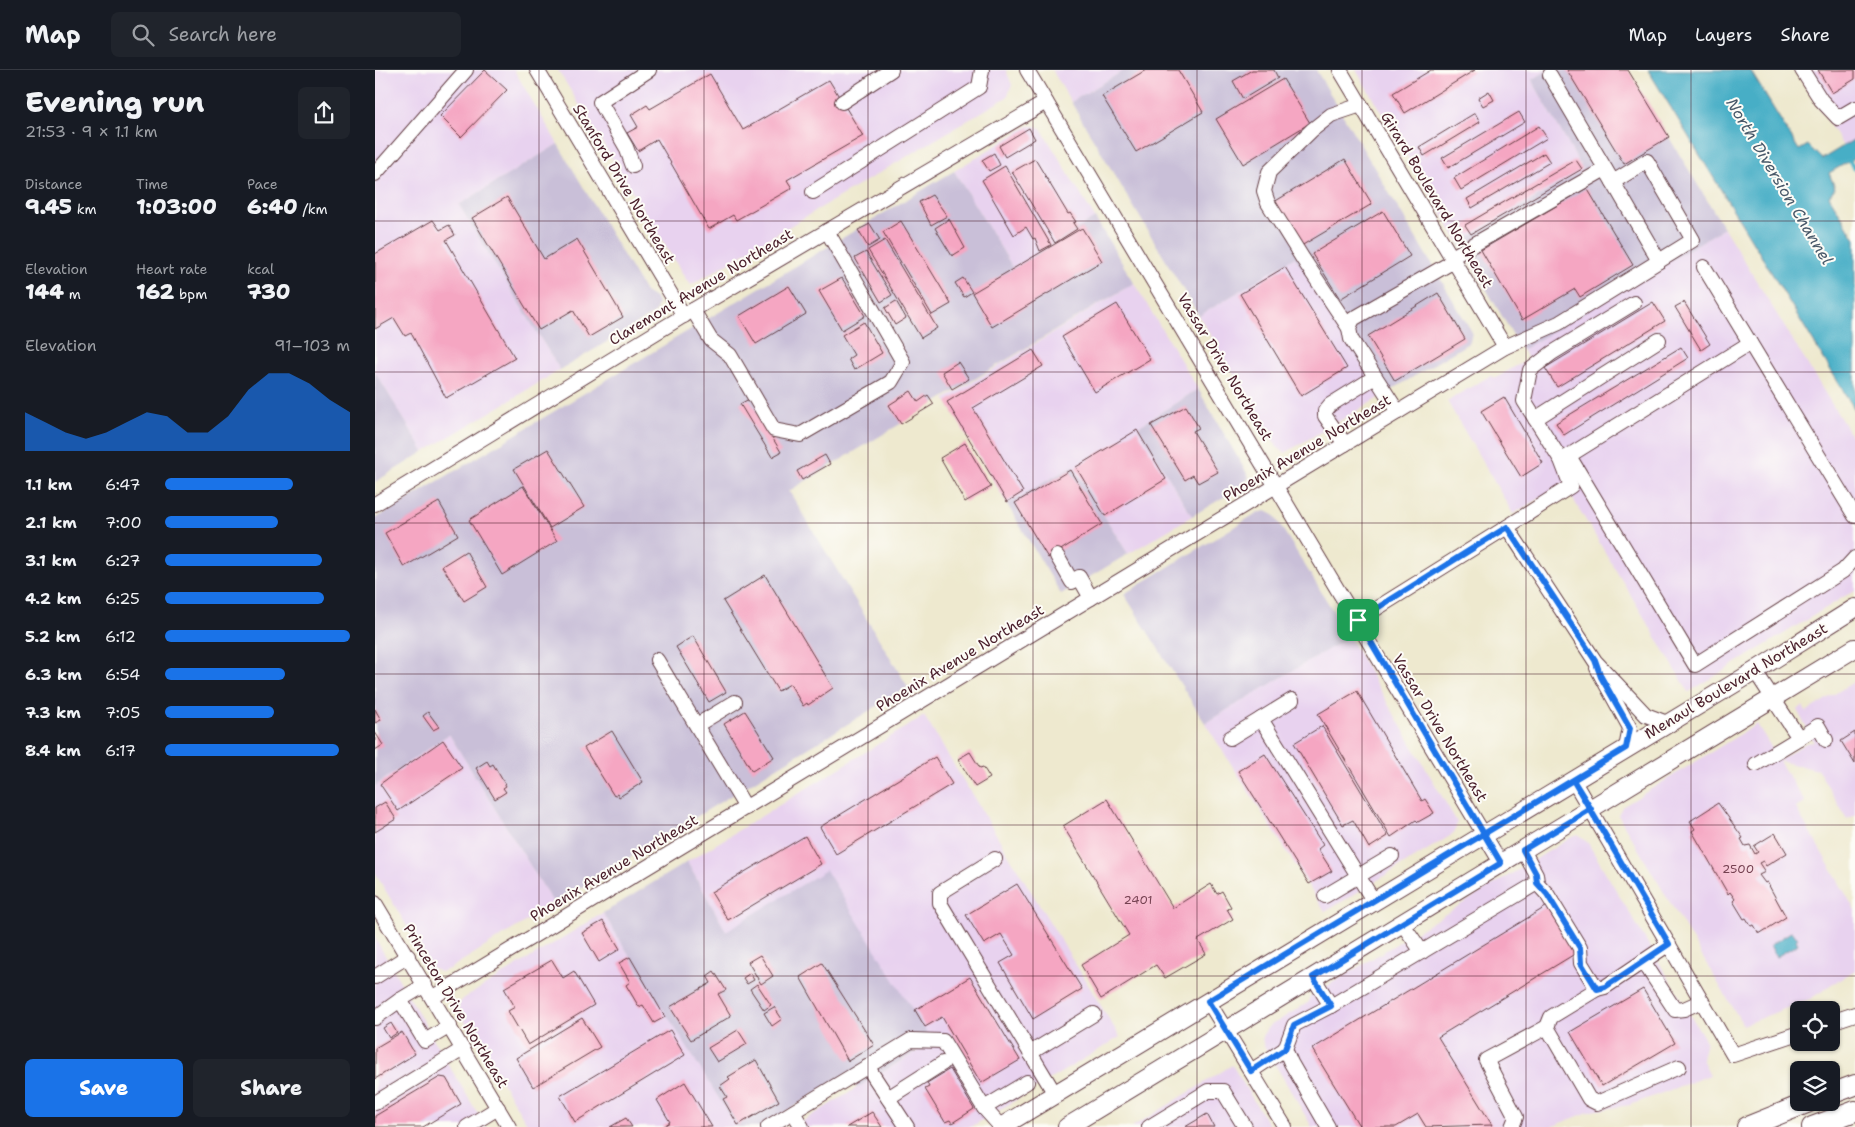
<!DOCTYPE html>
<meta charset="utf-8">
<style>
:root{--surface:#171b24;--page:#20242c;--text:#f1f3f6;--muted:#9ea1a6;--line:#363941;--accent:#1a73e8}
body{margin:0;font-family:"Shantell Sans",sans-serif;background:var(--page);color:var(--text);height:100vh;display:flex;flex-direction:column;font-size:19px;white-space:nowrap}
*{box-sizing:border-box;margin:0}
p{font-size:16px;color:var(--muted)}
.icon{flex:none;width:28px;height:28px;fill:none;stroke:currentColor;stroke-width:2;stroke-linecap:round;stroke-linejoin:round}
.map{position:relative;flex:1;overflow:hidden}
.drawer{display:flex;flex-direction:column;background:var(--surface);width:375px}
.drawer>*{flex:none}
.buttons{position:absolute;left:1415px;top:931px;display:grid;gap:10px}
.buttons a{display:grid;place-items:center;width:50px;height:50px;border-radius:8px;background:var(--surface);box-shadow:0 1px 4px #0004;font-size:25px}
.pin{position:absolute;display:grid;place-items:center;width:42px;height:42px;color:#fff;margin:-21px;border-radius:10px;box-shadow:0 2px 8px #0006}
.round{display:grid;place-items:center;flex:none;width:52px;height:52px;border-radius:8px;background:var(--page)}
.headline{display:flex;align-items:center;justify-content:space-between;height:85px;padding:0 25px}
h1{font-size:28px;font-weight:800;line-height:38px}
.metrics{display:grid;grid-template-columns:repeat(3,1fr);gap:8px;height:85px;padding:5px 25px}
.metrics div{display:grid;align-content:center}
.metrics b{font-size:21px;font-weight:800}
.metrics small{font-size:14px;font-weight:400}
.metrics p{font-size:14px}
.chart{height:140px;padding:10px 25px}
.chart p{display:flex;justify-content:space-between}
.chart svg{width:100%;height:90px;margin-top:5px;fill:var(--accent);opacity:.7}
.button{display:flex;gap:10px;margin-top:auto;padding:10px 25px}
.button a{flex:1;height:58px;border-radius:8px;background:var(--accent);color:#fff;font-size:20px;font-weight:800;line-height:58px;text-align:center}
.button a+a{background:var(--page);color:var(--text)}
ul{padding:0 25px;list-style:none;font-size:16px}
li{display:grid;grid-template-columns:80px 60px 1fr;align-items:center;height:38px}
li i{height:12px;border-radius:6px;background:var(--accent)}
header{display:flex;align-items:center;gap:30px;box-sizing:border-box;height:70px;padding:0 25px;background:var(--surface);border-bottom:1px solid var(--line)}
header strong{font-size:24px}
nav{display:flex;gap:28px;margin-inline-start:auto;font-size:18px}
.search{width:350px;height:45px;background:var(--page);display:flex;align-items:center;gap:12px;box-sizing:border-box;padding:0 18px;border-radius:8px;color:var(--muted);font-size:19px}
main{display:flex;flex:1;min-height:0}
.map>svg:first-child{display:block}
.built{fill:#e8d2ef}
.industrial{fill:#c9bfd8}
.water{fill:#46aec6;stroke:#486678}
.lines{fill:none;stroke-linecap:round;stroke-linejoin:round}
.stream{stroke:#46aec6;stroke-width:4.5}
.building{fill:#f5a6c2}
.minor-casing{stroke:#633d44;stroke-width:16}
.major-casing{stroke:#633d44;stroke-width:20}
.highway-casing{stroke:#633d44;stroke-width:22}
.minor{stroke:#fff;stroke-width:14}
.major{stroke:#fff;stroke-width:18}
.highway{stroke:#fff;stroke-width:20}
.route-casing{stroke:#fff;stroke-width:10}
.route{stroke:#1a73e8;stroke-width:6}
.grid{fill:none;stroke:#4a1f2b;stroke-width:1;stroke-opacity:0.55}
.labels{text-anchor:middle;stroke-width:4;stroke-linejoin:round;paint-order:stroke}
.number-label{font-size:12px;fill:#754151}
.street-label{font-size:15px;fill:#4a1f2b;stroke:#fdfcf7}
.water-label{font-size:16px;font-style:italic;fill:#485869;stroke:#fdfcf7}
</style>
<header>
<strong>Map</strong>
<div class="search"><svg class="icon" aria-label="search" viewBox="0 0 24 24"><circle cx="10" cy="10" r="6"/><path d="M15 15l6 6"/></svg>Search here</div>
<nav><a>Map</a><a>Layers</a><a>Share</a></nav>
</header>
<main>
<section class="drawer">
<div class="headline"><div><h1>Evening run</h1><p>21:53 · 9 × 1.1 km</p></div><a class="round"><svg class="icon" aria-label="share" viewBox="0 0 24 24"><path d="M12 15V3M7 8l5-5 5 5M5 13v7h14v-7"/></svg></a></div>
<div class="metrics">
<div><p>Distance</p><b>9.45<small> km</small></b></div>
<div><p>Time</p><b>1:03:00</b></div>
<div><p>Pace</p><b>6:40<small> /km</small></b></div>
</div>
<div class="metrics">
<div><p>Elevation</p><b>144<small> m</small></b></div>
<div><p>Heart rate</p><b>162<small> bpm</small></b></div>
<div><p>kcal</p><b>730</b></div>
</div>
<div class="chart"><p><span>Elevation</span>91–103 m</p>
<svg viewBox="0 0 160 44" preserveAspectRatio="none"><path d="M0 44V25L10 30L20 35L30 38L40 35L50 30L60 25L70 27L80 35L90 35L100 27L110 14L120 6L130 6L140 11L150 19L160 25V44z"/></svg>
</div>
<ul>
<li><b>1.1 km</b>6:47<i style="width:69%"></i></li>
<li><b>2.1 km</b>7:00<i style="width:61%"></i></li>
<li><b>3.1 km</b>6:27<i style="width:85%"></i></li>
<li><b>4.2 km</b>6:25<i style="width:86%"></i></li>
<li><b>5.2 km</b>6:12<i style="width:100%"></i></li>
<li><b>6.3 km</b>6:54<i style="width:65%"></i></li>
<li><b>7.3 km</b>7:05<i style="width:59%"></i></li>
<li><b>8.4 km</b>6:17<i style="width:94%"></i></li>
</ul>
<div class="button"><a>Save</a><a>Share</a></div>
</section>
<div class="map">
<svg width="1480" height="1057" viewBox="0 0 1480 1057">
<rect width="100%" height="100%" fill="#fdfcf7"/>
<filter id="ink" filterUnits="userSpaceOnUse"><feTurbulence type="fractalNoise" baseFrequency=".02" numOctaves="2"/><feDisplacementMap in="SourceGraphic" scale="10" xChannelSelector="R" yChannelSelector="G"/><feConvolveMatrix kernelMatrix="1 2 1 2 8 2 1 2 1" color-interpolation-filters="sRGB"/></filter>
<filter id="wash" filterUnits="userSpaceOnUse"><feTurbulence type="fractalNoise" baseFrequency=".0096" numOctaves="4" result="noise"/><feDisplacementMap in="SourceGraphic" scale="20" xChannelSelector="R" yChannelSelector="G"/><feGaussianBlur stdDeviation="1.12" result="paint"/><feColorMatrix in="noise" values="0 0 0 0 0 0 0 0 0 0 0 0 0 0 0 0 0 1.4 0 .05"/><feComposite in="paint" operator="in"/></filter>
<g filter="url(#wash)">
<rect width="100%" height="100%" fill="#eee9cf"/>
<g class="built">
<path d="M0,0H139L183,74L84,135L185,300L49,382L0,302Z"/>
<path d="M183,0H631L637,15L632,27L316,215L312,211Z"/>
<path d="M677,0H750L696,32Z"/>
<path d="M981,0H1173L1157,10L1208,100L1084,173Z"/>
<path d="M1421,0H1480V69L1468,76Z"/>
<path d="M653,56H661L667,60L720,148L638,198L579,101Z"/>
<path d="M1349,158L1480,372V520L1314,622L1189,414L1138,444L1072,331L1115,306L1121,308L1153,289L1147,280Z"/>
<path d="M920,187L1007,326L910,383L902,377L824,246Z"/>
<path d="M759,213L823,319L763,357L817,446L753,484L698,396L632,434L570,329Z"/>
<path d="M974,567L1082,752L1080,761L1075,766L950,842L830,653Z"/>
<path d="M1480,611V745L1472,749L1443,700L1404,691L1430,732L1421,738L1480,840V900L1435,929L1368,955L1243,745L1247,737L1382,654L1404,690L1431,673L1439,672L1422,640L1428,636L1431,642Z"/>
<path d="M549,646L745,967L596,1057H418L557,972L351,861L312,792Z"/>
<path d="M74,664L179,834L74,899L65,902L57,898L0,803V716Z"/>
<path d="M1204,765L1213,773L1331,971L1327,989L1335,1005L1255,1035L1216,1041L1176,1057H937L888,974L887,966L893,957L934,932V927L1197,767Z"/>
<path d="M228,843L298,954L362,1057H154L84,942V934L88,929Z"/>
<path d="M0,868L70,989L111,1057H0Z"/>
<path d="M857,995L895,1057H757L821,1018Z"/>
</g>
<g class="industrial">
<path d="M750,0H941L1097,262L1095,272L1007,326L920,187L824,246L696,32Z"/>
<path d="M1173,0H1253L1349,158L1147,280L1084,173L1208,100L1157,10Z"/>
<path d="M183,74L270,222L281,229L283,234L280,243L185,300L84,135Z"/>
<path d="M579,101L638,198L720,148L759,213L414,421L533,617L179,834L74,664L0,716V449Z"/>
<path d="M0,302L49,382L0,412Z"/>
<path d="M823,319L874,407L869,415L817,446L763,357Z"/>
<path d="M698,396L753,484L686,524L632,434Z"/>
<path d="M891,441L899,445L974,567L830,653L749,524L882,443Z"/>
<path d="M312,792L351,861L451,800L557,971L482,1018L473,1003L387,1057H362L228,843Z"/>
</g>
<g class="water">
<path d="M1273,0H1375L1424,80L1433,75L1447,89L1480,69V88L1454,103L1460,118L1454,126L1480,169V340Z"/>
<path d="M1416,862L1423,868L1421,870L1423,874L1401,887L1395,875Z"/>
</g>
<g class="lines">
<path class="stream" d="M1470,86L1480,99"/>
</g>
<g id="blocks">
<g class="building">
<path d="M110,0L132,20L86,67L65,46Z"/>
<path d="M771,0H803L828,42L761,82L727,26Z"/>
<path d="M877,0H899L903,8L868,29L858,11Z"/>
<path d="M1056,0H1100L1030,43L1018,23Z"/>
<path d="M1192,0H1253L1294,67L1249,94Z"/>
<path d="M1443,0H1480V9L1457,23Z"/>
<path d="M335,4L368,60L454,10L488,66L412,110L417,118L361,150L358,145L334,159L282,69L263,81L252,63L263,57L256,45L272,35L275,39Z"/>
<path d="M908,9L935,53L868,94L841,49Z"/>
<path d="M1114,21L1119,30L1108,36L1103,28Z"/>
<path d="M1144,42L1150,52L1073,98L1067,88Z"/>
<path d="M1100,43L1105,52L1049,86L1044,77Z"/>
<path d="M1164,56L1172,68L1086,120L1079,108Z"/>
<path d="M654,58L660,69L630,87L624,76Z"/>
<path d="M619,83L625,95L614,101L607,90Z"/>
<path d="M1169,83L1175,92L1097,138L1092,129Z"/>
<path d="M660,89L693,144L695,143L701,152L698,153L702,159L680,173L637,102Z"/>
<path d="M970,89L997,134L926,176L899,132Z"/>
<path d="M1201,90L1207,99L1096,164L1090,155Z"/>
<path d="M630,96L676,175L665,181L660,168L658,169L651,157L639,165L607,110Z"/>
<path d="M1212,118L1258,195L1205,227L1200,219L1147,250L1106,180Z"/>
<path d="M557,125L572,146L556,155L544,132Z"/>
<path d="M132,127L169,189L202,169L248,247L214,267L198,240L164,260L97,148Z"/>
<path d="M1008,141L1035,186L965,229L937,184Z"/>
<path d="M574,149L590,178L577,186L560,158Z"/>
<path d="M58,150L65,160L74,155L80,165L71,170L140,288L71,328L36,263L30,266L19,248L0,259V184Z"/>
<path d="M526,151L576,234L557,245L508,162Z"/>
<path d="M495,154L505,170L493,177L483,160Z"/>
<path d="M707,158L727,191L617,257L597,223Z"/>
<path d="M510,170L562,258L546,268L493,180Z"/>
<path d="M491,182L517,225L506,232L480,188Z"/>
<path d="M910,197L972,298L926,326L865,224Z"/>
<path d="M467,208L490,246L467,260L444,221Z"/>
<path d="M588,208L597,222L589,227L580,213Z"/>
<path d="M414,216L431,244L381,274L364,246Z"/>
<path d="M1063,223L1090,269L1020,311L993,266Z"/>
<path d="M521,231L531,248L520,255L510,238Z"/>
<path d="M1278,232L1290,251L1182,317L1170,298Z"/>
<path d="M1309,232L1335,274L1326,280L1300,237Z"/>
<path d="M742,234L775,289L720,322L687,267Z"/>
<path d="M489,252L507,283L479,300L473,289L479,285L467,265Z"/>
<path d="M1306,277L1313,288L1189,365L1181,353Z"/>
<path d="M658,280L668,296L598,338L648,422L632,432L572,332Z"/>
<path d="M583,292L594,309L577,319L567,302Z"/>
<path d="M536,321L543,332L553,325L559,334L526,354L514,335Z"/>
<path d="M1129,327L1168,393L1146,407L1106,341Z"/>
<path d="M374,329L406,382L397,387L365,334Z"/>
<path d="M811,336L824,358L818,361L843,402L823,413L818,405L810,410L776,355Z"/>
<path d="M762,360L791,409L730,446L701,397Z"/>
<path d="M590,373L616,417L590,432L565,388Z"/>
<path d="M173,379L209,437L175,458L139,399Z"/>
<path d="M450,385L455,394L427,410L422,401Z"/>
<path d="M695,400L727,454L673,488L640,433Z"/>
<path d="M148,416L182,471L127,505L94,450Z"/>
<path d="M64,432L83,465L29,497L10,463Z"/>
<path d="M91,481L112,517L89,531L67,496Z"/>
<path d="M390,505L458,618L433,635L432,633L428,636L415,614L403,621L348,531Z"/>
<path d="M318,566L351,622L334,632L301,577Z"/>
<path d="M982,621L1047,731L1050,729L1059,743L1043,752L1041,750L1016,767L943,644Z"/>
<path d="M0,639L6,650L0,653Z"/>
<path d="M370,641L399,687L377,701L349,654Z"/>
<path d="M53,642L64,657L58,660L48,646Z"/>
<path d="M947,656L1013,766L994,778L978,750L968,755L919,673Z"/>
<path d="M237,661L268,712L244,727L242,724L239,726L209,678Z"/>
<path d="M0,662L8,675L0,680Z"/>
<path d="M1480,662V694L1466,671Z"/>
<path d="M68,670L87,698L23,741L5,714Z"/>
<path d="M595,682L605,698L608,697L615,708L600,717L583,689Z"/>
<path d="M890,684L948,775L943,779L957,801L934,814L863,701Z"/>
<path d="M560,687L577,714L461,784L445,757Z"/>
<path d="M112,691L115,696L118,694L131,716L128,718L131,722L120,729L101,698Z"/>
<path d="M732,729L798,838L836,814L842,824L847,821L856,837L852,839L858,849L823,870L831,884L790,908L781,895L726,929L706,895L754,865L688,756Z"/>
<path d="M10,732L21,749L0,762V738Z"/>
<path d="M1343,733L1368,768L1366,769L1370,776L1375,775L1380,784L1383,782L1379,776L1400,763L1412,783L1391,796L1388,791L1384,793L1390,802L1384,805L1390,813L1392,812L1411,847L1384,864L1379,855L1376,856L1371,848L1369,849L1358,831L1360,829L1355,822L1353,824L1317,761L1320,759L1315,751Z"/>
<path d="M430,766L446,794L353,850L336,822Z"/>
<path d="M642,814L707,919L658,949L625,893L639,885L626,864L609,874L591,845Z"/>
<path d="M1174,835L1203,882L1063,967L1117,1055L1051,1057L1043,1044L1021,1057H985L937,979Z"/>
<path d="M228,851L245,879L224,892L207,863Z"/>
<path d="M385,885L398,906L386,914L373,892Z"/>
<path d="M255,887L290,947L279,953L268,935L264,937L251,915L255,912L244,893Z"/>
<path d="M177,890L188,908L199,901L219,935L153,975L133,941L140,937L129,918Z"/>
<path d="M447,893L499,975L473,991L425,907Z"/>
<path d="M339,901L351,920L343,924L356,946L316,970L295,937L336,913L332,906Z"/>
<path d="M375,903L379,910L372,914L368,908Z"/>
<path d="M595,907L645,990L606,1013L567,947L550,957L540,940Z"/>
<path d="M382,914L396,935L389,940L375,919Z"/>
<path d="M1268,919L1300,973L1227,1016L1195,962Z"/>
<path d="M399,937L407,949L397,956L389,943Z"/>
<path d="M207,948L225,977L158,1017L141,988Z"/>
<path d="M16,953L22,963L14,968L8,958Z"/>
<path d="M295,960L310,985L200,1052L185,1026Z"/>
<path d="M363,960L372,974L342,992L333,978Z"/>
<path d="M27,962L40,984L0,1009V978Z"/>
<path d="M381,990L404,1031L363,1055L348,1029L352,1027L345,1016L355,1009L353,1007Z"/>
<path d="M575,999L599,1039L577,1053L575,1050L570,1052L550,1019L554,1017L552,1013Z"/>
<path d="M65,1007L71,1008L86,1034L48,1057H0V1046Z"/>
<path d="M310,1012L337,1057H287L295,1052L282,1030Z"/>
<path d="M497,1042L507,1057H472Z"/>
<path d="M832,1044L839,1057H810Z"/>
<path d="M251,1048L257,1057H235Z"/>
</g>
</g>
</g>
<g filter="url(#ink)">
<use href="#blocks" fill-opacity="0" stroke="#633d44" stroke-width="1"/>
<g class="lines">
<defs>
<g id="minor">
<path d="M162,0L309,246"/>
<path d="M652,0L1126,793"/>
<path d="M965,0L1130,277"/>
<path d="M1427,0L1446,30L1463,48L1480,38"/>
<path d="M467,32L516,0"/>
<path d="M258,96L251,77L225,32L274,0"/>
<path d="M0,104L91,0"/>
<path d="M1238,112L1284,191"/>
<path d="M438,122L604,17L607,0"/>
<path d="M1077,187L1230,99"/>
<path d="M1329,197L1480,446"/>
<path d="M318,240L336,270L355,285L399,360L425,365L516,312L528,292L452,161"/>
<path d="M974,258L928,189L893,133L889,121L894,102L937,60L956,45L986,35"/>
<path d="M1023,342L976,269L974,258L978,249L1079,191"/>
<path d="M1160,349L1284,270"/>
<path d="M970,374L950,346V341L955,335L1000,307"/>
<path d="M1194,386L1320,595L1468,501L1480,488"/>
<path d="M1187,390L1375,273"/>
<path d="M0,434L318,240L671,32"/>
<path d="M1132,457L1196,416L1186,390L1149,331L1155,300L1177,283L1259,233"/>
<path d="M682,486L697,512L704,507L716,528"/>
<path d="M983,550L1132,457L1220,591L1271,645L1292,653"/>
<path d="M282,590L371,738"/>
<path d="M1222,598L1255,658L1251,678"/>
<path d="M1380,601L1424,668L1381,694"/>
<path d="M917,630L886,649L998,830"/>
<path d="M322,655L360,632"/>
<path d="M855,668L886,649"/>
<path d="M1424,668L1443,656L1451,670"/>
<path d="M1198,710L1358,985L1424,963"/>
<path d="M1148,780L1161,804L1162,813L1172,824L1205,878L1206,893L1222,919L1230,917L1294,874"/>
<path d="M620,789L565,823V833L680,1024"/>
<path d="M950,826L1017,786"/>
<path d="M0,833L134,1057"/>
<path d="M1027,853L1047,882"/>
<path d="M1268,891L1300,940L1309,939L1327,931"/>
<path d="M0,907L33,886"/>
<path d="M938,907L956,936"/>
<path d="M50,915L25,930L50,971L75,956"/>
<path d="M1222,919L1176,947L1172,957L1214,1029L1222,1033L1304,997"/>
<path d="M58,927L1130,277L1184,253L1318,170L1272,91L1238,112L1175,5"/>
<path d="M833,931L910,1057"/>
<path d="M0,948L25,930"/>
<path d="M1456,952L1480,944"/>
<path d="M910,979L919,955L961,933L1162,813"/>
<path d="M655,983L719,944"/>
<path d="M492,996L532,1057"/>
<path d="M876,1001L910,979L916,993L953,1057"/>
<path d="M513,1028L568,993"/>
<path d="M0,1033L88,979"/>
<path d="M609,1038L652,1012"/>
<path d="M418,1042L427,1057"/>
<path d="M92,1057L123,1038"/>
<path d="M393,1057L536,970L568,971L609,1038L626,1057"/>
<path d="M774,1057L833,1021H848L870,1057"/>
<path d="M1137,1057L1141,1047L1111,990L1172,957"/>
</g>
<g id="major">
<path d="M626,1057L1380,601L1480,538"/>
<path d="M692,1057L1480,578"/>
</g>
<g id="highway">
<path d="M1456,1024L1480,1015"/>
<path d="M1372,1057L1434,1032"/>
<path d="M1437,1057L1480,1041"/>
</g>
</defs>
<use href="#minor" class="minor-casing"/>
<use href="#major" class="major-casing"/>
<use href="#highway" class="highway-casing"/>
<use href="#minor" class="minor"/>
<use href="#major" class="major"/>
<use href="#highway" class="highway"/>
</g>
</g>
<g class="lines" filter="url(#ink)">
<defs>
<path id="route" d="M983,550L1109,764L1126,793L938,907L956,936L919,955L910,979L876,1001L833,931L1198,710L1294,874L1230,917L1222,919L1206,893L1205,878L1172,824L1162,813L1161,804L1148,780L1216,739L1198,710L1251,678L1255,658L1226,607L1220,590L1132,457L983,550"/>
</defs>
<use href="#route" class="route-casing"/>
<use href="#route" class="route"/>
</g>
<path class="grid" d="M164,0V1057M329,0V1057M493,0V1057M658,0V1057M822,0V1057M987,0V1057M1151,0V1057M1316,0V1057M0,151H1480M0,302H1480M0,453H1480M0,604H1480M0,755H1480M0,906H1480"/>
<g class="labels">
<g class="number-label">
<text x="1363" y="803">2500</text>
<text x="763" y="834">2401</text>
</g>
<g class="street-label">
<text transform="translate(249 114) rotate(59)" y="5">Stanford Drive Northeast</text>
<text transform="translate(1062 130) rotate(59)" y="5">Girard Boulevard Northeast</text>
<text transform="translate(326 217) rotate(-31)" y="5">Claremont Avenue Northeast</text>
<text transform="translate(850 297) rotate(59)" y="5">Vassar Drive Northeast</text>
<text transform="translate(932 378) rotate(-31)" y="5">Phoenix Avenue Northeast</text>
<text transform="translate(585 588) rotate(-31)" y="5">Phoenix Avenue Northeast</text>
<text transform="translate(1361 611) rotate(-31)" y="5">Menaul Boulevard Northeast</text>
<text transform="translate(1065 658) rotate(59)" y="5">Vassar Drive Northeast</text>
<text transform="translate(239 798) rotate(-31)" y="5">Phoenix Avenue Northeast</text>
<text transform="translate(81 936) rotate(59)" y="5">Princeton Drive Northeast</text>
</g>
<g class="water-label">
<text transform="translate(1405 111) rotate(59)" y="6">North Diversion Channel</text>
</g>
</g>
</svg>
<div class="buttons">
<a><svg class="icon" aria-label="locate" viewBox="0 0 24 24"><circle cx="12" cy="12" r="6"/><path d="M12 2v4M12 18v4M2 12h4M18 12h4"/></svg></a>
<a><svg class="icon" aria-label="layers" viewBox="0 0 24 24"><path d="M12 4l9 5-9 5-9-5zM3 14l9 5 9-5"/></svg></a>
</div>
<div class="pin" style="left:983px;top:550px;background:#1e9e55"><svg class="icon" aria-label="arrive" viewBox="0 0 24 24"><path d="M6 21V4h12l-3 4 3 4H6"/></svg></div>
</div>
</main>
